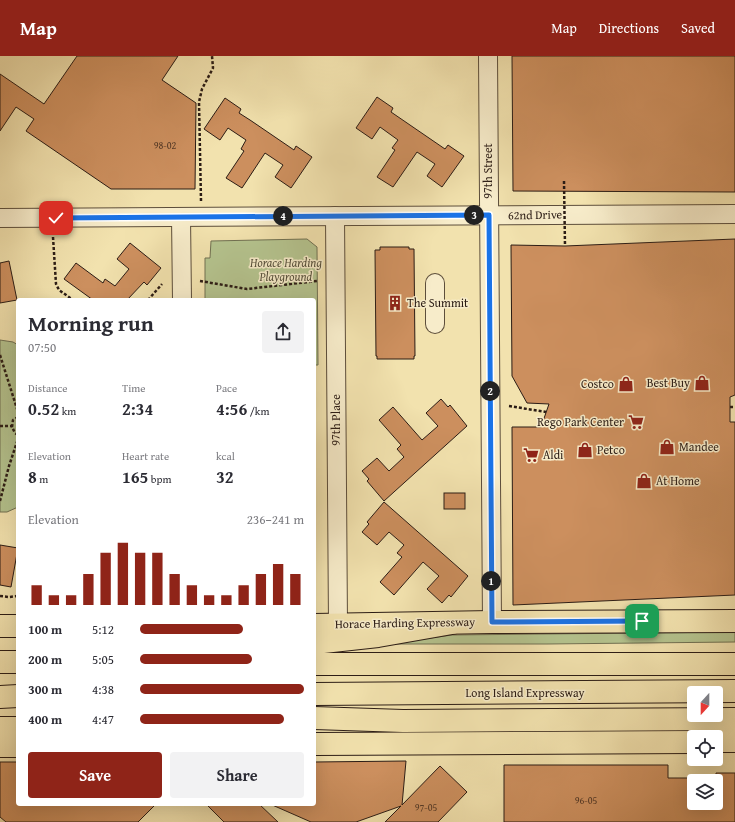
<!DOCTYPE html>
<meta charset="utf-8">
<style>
:root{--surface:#fff;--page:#f2f2f3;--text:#2b2b33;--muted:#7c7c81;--accent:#8f2418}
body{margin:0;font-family:"Gentium Book Plus",serif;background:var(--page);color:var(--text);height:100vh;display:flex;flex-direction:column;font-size:15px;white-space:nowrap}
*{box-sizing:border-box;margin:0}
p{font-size:13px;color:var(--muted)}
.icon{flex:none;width:22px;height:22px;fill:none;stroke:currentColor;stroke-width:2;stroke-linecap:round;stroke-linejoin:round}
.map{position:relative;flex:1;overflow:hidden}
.drawer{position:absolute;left:16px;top:242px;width:300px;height:508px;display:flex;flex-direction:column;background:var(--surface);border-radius:4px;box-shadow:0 4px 16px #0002}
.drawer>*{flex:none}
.needle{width:26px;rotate:201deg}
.tools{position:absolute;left:687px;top:630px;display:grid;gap:8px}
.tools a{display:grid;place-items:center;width:36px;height:36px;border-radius:4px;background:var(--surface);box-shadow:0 4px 16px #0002;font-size:20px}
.pin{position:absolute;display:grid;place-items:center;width:34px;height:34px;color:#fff;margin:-17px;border-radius:8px;box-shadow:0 2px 6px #0006}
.km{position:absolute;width:20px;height:20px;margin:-10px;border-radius:50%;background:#222;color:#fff;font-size:11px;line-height:20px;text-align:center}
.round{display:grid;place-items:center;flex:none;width:42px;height:42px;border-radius:4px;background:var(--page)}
.headline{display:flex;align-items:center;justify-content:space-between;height:68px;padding:0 12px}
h1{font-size:22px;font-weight:600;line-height:30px}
.figures{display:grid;grid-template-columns:repeat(3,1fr);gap:6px;height:68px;padding:4px 12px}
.figures div{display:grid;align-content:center}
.figures b{font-size:17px;font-weight:600}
.figures small{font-size:11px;font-weight:400}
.figures p{font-size:11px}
.chart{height:112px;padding:8px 12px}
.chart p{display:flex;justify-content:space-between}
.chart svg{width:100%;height:72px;margin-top:4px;stroke:var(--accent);stroke-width:6}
.cta{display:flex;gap:8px;margin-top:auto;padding:8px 12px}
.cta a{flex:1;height:46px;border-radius:4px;background:var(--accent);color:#fff;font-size:16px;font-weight:600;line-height:46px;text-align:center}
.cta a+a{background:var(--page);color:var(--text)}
ul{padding:0 12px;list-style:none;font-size:13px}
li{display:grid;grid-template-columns:64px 48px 1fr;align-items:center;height:30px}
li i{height:10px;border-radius:5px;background:var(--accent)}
header{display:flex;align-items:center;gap:24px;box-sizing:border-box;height:56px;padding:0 20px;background:var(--accent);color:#fff}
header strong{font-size:19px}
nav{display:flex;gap:22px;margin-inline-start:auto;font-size:14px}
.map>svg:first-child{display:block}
.green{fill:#b5c48f;stroke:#707052}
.building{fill:#cc8f5e;stroke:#2b1c15}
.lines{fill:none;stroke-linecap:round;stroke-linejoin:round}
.minor-casing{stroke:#5d4e3b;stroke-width:20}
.major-casing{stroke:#2b1c15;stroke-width:24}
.highway-casing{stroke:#2b1c15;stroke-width:24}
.path{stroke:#2b1c15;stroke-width:2.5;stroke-dasharray:3 2;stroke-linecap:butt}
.minor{stroke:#f7ecca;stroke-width:18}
.major{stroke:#f2e2ae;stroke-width:22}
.highway{stroke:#f2e2ae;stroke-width:22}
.path-bridge{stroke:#2b1c15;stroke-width:2.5;stroke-dasharray:3 2;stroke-linecap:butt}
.route-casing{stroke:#fff;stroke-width:8}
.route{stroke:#1a73e8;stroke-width:5}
.labels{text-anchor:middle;stroke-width:3;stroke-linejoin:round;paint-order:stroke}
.number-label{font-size:10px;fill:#533927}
.street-label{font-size:12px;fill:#2b1c15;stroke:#f7ecca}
.park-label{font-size:12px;font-style:italic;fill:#544e3a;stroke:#f7ecca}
.poi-label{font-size:12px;fill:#2b1c15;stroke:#f7ecca;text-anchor:start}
</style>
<header>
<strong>Map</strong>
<nav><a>Map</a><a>Directions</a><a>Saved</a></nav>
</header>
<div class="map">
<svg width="735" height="766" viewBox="0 0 735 766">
<rect width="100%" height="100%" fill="#f2e2ae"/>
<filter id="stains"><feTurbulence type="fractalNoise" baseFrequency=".005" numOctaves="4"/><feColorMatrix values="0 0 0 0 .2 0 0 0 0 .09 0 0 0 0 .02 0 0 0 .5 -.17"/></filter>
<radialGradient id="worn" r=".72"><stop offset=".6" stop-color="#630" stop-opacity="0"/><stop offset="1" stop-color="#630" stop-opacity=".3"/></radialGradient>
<g class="green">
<path d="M307,183L317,191L318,309H314V244H205V202H210L211,185Z"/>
<path d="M0,284L13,286L18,289V451L7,456H0Z"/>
<path d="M735,576V586L547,588H387L452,579Z"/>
</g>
<g class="building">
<path d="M77,0H178L162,24L196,47L195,133H111L26,75L34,63L16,51L0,75V18L44,48Z"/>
<path d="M512,0H735V136L513,135Z"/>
<path d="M377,41L393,52L391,56L445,93L448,89L464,100L442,131L427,120L435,108L417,96L393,131L377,121L395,94L392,92L398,84L380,71L372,83L356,72Z"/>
<path d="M225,42L241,53L239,57L250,64L294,94L296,90L312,101L291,132L275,121L283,109L265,97L242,132L226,122L244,95L241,93L246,84L228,72L220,84L204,73Z"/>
<path d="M735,183V339L730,341V366H735V539L513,549L512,371H541L549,348L527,347L512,320L511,189L565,190Z"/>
<path d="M130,187L161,212L147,229L144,226L127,244H93L64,223L76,207L103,227L105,223L115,230L129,213L117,203Z"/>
<path d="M380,191H409V193H414L415,300H414V303H377V300H376L375,194H380Z"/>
<path d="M9,205L17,244L0,247V207Z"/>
<path d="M441,343L448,351L450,349L467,370L384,445L367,425L369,423L362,415L377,402L389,415L404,401L397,393L401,389L379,364L393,351L422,384L438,370L426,357Z"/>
<rect x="444" y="437" width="21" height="16"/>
<path d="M384,446L468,520L451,541L449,539L442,547L427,533L439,520L423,506L394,539L380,526L402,501L397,497L404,489L389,476L377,489L362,476L369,468L367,466Z"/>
<path d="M0,489L18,492L11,531L0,529Z"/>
<path d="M406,705L402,749L440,710L467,736L438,766H385L401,750L356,766H311L270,748H314V706Z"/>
<path d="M0,706H18V748H156L138,766H6L0,761Z"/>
<path d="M504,709H668V722H694V747H716V717H735V766H504Z"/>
<path d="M206,748H259L278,766H224Z"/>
</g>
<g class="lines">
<defs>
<g id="minor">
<path d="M488,0L492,566"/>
<path d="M335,160L338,568"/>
<path d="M181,161L182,244"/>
<path d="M0,162L735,158"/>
<path d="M435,227V268"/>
</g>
<g id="major">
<path d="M314,569L492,566L735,565"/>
<path d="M0,570H18"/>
<path d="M716,685H735"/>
<path d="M314,688L694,686"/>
<path d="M0,690H18"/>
</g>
<g id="highway">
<path d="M314,587L378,580L452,567"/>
<path d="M0,606H18"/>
<path d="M314,608H735"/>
<path d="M314,638L735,635"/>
<path d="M0,641L18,640"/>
<path d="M314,662L403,665L735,663"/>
<path d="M0,672H18"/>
</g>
</defs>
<use href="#minor" class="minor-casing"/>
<use href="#major" class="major-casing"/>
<use href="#highway" class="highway-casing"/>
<g class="path">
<path d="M201,145L199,46L202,33L213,12L212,0"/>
<path d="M53,181L56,228L59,234L73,244"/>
<path d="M200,225L247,233L317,225"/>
<path d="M148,244L162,228"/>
<path d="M0,299L18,356"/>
<path d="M509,350L546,356"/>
<path d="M730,351H735"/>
<path d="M18,361L13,364L12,371L15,377L18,379"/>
<path d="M0,370H12"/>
<path d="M0,445L9,410L18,383"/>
<path d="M0,540L9,541L18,540"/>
</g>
<use href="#minor" class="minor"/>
<use href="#major" class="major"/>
<use href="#highway" class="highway"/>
<path class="path-bridge" d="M564,125L565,190"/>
</g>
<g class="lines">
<defs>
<path id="route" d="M56,162L489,159L492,566L642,565"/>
</defs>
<use href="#route" class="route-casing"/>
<use href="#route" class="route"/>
</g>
<defs>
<symbol id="building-bare" viewBox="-9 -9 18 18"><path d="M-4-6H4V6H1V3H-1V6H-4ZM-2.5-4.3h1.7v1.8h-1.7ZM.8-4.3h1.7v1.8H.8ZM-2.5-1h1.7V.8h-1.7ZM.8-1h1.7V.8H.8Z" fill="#8f2418" stroke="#f7ecca" stroke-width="2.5" paint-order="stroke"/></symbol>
<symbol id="shop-bare" viewBox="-9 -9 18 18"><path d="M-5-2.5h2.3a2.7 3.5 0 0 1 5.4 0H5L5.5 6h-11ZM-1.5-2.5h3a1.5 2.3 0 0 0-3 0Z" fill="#8f2418" stroke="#f7ecca" stroke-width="2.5" paint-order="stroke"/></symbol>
<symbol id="supermarket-bare" viewBox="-9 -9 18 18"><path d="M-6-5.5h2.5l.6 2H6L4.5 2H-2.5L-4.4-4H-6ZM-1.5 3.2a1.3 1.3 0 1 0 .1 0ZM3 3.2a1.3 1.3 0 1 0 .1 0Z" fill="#8f2418" stroke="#f7ecca" stroke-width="2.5" paint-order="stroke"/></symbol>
</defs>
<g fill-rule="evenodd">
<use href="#building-bare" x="384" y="236" width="22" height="22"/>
<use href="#shop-bare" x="691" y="316" width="22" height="22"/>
<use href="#shop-bare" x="615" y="317" width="22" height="22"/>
<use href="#supermarket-bare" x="625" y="355" width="22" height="22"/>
<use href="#shop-bare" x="656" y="380" width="22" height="22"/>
<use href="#shop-bare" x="574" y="383" width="22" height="22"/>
<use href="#supermarket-bare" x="520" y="388" width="22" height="22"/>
<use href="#shop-bare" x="633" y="414" width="22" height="22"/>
</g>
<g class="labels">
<g class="number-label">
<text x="165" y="93">98-02</text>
<text x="586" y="748">96-05</text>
<text x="426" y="755">97-05</text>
</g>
<g class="street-label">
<text transform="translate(488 115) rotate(-90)" y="4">97th Street</text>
<text transform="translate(535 159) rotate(-1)" y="4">62nd Drive</text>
<text transform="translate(336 364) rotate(-90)" y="4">97th Place</text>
<text transform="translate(405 567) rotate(-1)" y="4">Horace Harding Expressway</text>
<text x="525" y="641">Long Island Expressway</text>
</g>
<g class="park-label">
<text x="286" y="211">Horace Harding<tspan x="286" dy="14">Playground</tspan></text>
</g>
<g class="poi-label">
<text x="407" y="251">The Summit</text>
<text x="690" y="331" text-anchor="end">Best Buy</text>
<text x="614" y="332" text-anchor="end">Costco</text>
<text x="624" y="370" text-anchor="end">Rego Park Center</text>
<text x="679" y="395">Mandee</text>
<text x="597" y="398">Petco</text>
<text x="543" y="403">Aldi</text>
<text x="656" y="429">At Home</text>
</g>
</g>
<rect width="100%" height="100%" filter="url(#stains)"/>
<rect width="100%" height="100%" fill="url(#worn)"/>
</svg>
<div class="tools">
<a><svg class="needle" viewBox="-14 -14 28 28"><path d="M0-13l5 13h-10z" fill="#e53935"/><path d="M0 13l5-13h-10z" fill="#7c7c81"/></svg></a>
<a><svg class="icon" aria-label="locate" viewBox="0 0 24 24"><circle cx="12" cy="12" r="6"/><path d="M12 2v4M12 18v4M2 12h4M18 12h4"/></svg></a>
<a><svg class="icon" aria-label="layers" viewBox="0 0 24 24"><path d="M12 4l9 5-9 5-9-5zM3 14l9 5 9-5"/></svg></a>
</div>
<div class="pin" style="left:642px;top:565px;background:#1e9e55"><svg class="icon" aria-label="arrive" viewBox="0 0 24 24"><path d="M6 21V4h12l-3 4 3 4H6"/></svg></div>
<div class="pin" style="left:56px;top:162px;background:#d93025"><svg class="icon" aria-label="check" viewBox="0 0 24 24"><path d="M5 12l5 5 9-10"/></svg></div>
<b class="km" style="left:491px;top:525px">1</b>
<b class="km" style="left:490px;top:335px">2</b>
<b class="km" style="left:474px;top:159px">3</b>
<b class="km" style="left:283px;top:160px">4</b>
<section class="drawer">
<div class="headline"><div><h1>Morning run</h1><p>07:50</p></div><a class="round"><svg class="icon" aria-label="share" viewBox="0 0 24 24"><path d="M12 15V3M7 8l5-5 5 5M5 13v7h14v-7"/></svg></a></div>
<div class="figures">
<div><p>Distance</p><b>0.52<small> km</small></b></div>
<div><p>Time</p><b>2:34</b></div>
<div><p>Pace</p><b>4:56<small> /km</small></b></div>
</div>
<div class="figures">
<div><p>Elevation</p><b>8<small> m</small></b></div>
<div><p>Heart rate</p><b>165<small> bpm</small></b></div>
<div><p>kcal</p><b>32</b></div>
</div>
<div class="chart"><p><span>Elevation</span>236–241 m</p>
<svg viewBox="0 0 160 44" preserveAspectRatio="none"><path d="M5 44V32M15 44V38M25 44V38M35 44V25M45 44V12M55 44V6M65 44V12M75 44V12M85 44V25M95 44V32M105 44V38M115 44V38M125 44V32M135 44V25M145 44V19M155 44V25"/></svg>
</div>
<ul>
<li><b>100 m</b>5:12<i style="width:63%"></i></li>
<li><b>200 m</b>5:05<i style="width:68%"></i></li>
<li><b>300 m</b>4:38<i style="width:100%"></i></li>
<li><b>400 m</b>4:47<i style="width:88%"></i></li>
</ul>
<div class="cta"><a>Save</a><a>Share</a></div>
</section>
</div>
